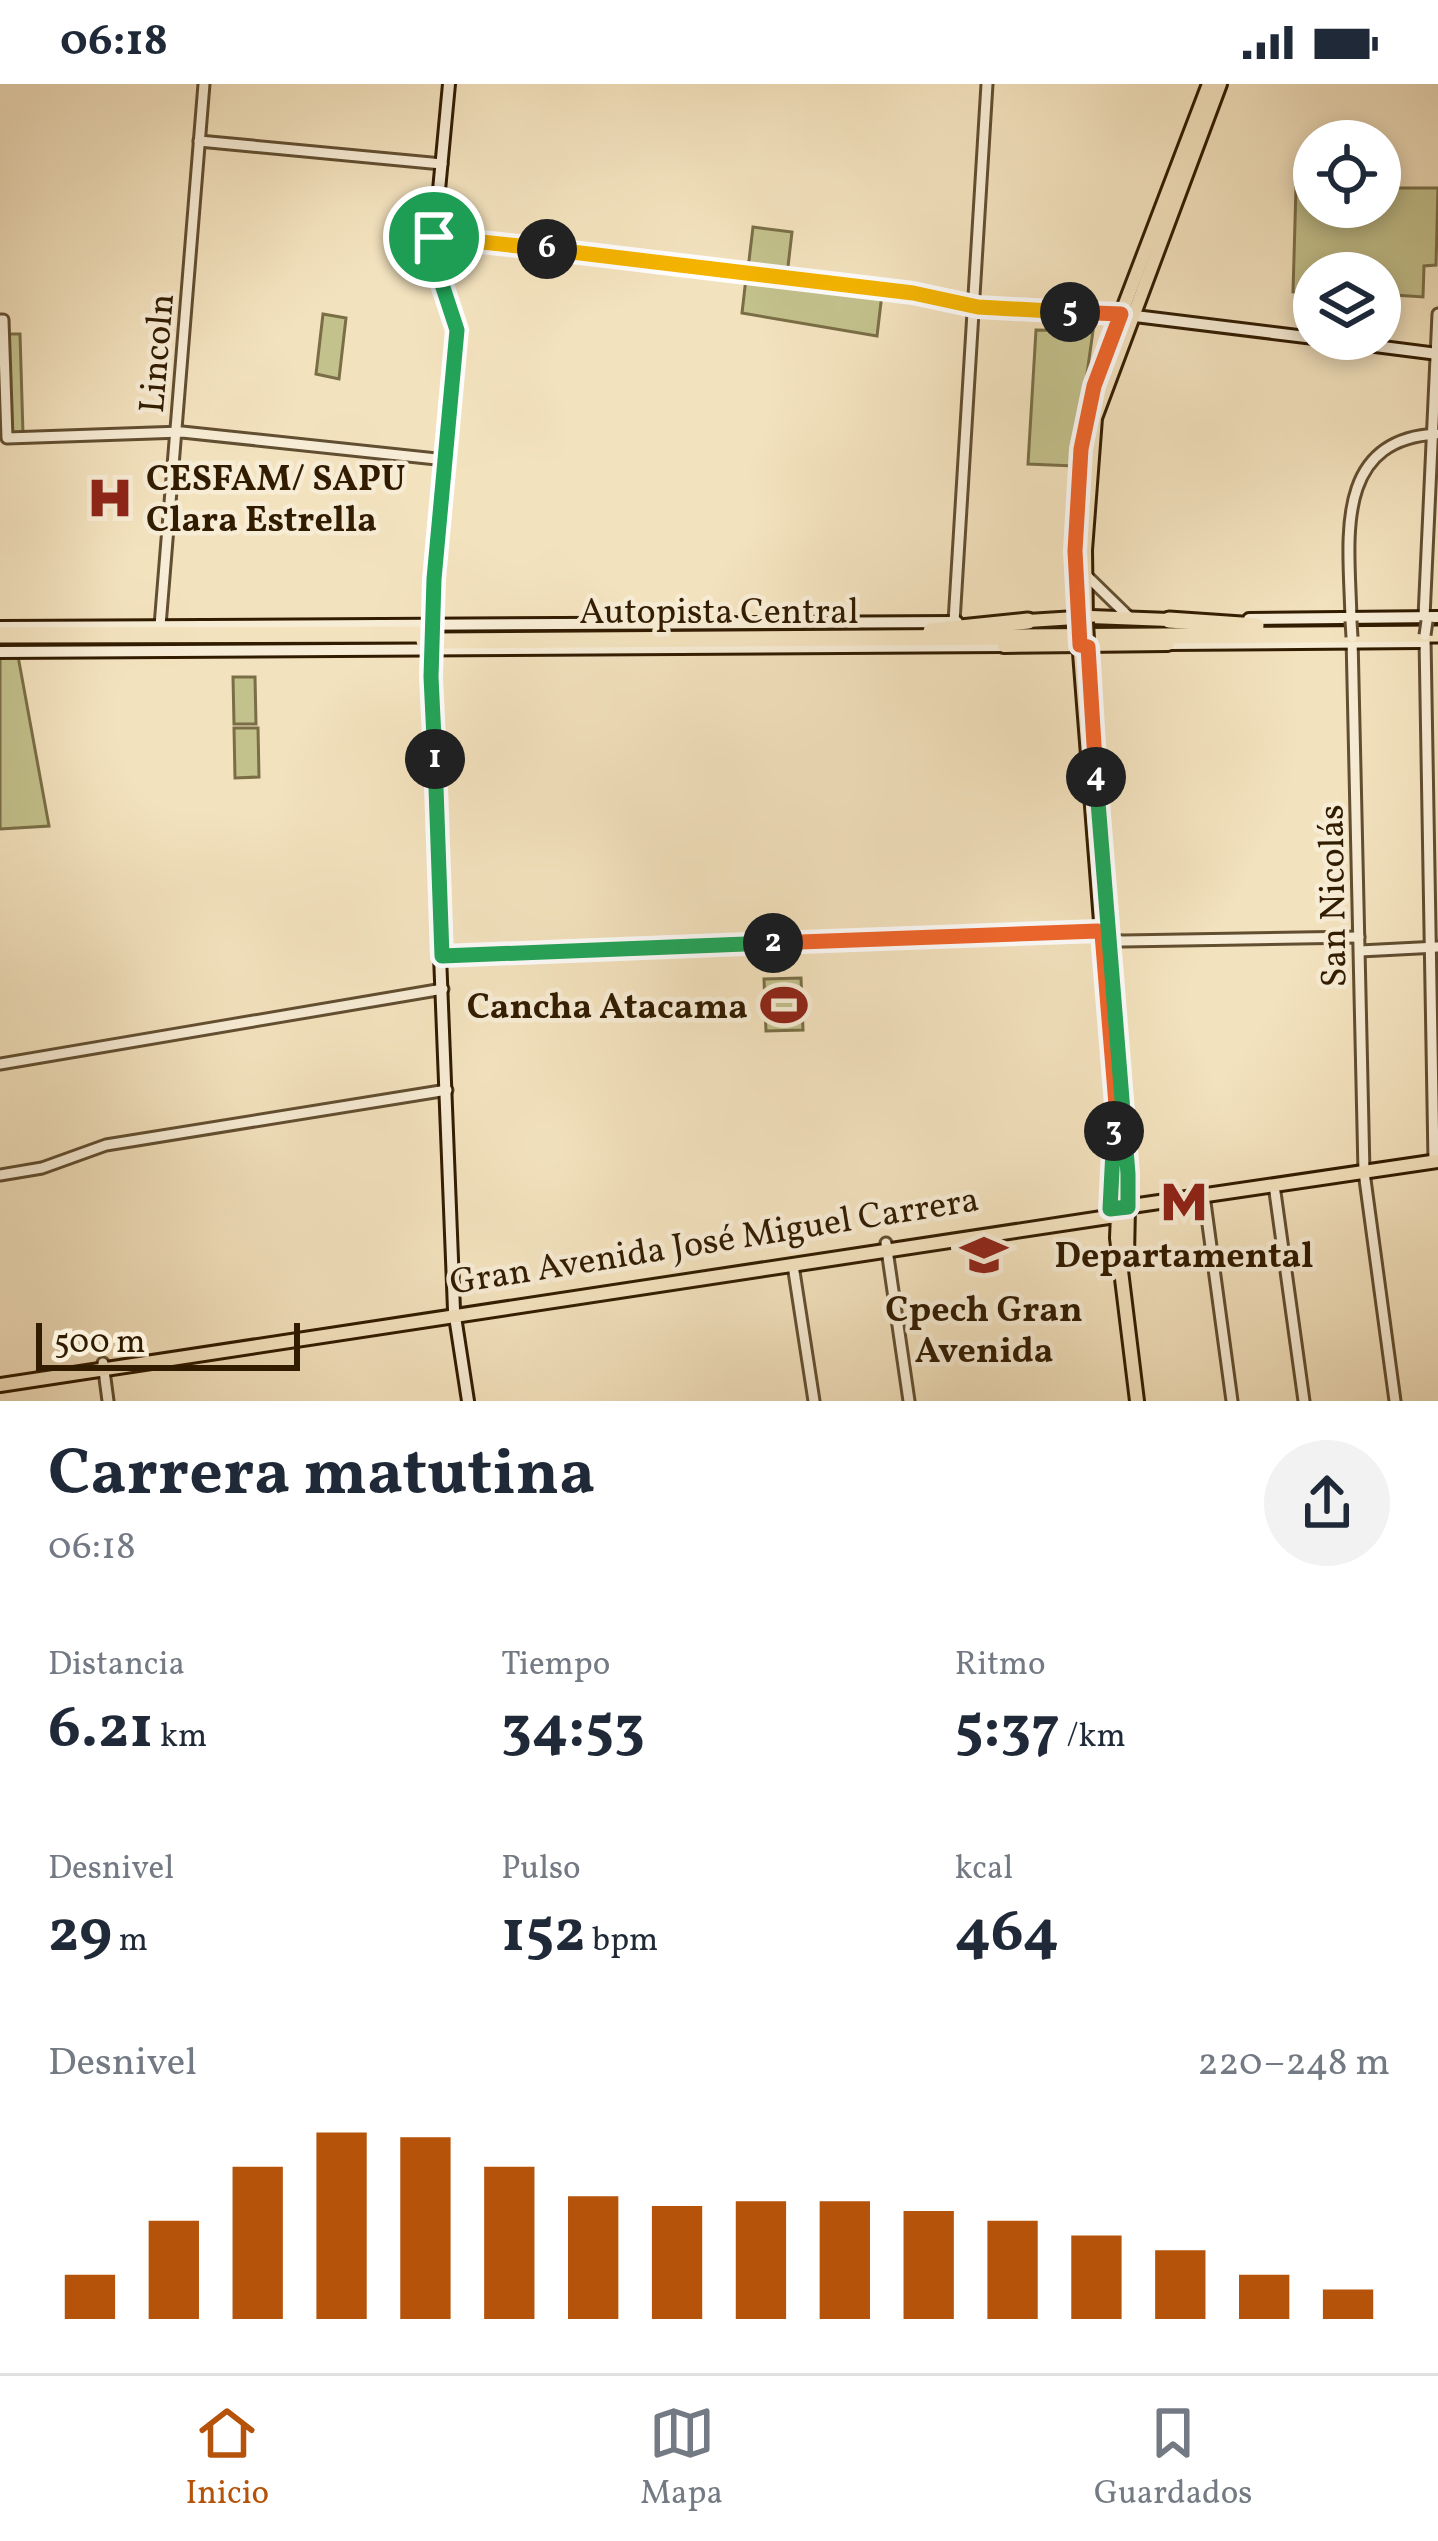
<!DOCTYPE html>
<html lang="es">
<meta charset="utf-8">
<style>
:root{--surface:#fff;--page:#f2f2f3;--text:#1f2937;--muted:#747a83;--line:#e0e1e3;--accent:#b45309}
body{margin:0;font-family:Vollkorn,serif;background:var(--page);color:var(--text);height:100vh;display:flex;flex-direction:column;font-size:45px;white-space:nowrap}
*{box-sizing:border-box;margin:0}
p{font-size:39px;color:var(--muted)}
.icon{flex:none;width:66px;height:66px;fill:none;stroke:currentColor;stroke-width:2;stroke-linecap:round;stroke-linejoin:round}
.map{position:relative;height:1317px;overflow:hidden}
.panel{display:flex;flex-direction:column;background:var(--surface);flex:1}
.panel>*{flex:none}
.fabs{position:absolute;left:1293px;top:36px;display:grid;gap:24px}
.fabs a{display:grid;place-items:center;width:108px;height:108px;border-radius:50%;background:var(--surface);box-shadow:0 6px 18px #0003;font-size:60px}
.scale{position:absolute;left:36px;bottom:30px;width:264px;box-sizing:border-box;padding-left:12px;border:6px solid #321c00;border-top:0;font-size:33px;line-height:42px;white-space:nowrap;color:#321c00;-webkit-text-stroke:9px #f7ecd5;paint-order:stroke}
.pin{position:absolute;display:grid;place-items:center;width:102px;height:102px;color:#fff;margin:-51px;border:6px solid #fff;border-radius:50%;box-shadow:0 3px 12px #0007}
.km{position:absolute;width:60px;height:60px;margin:-30px;border-radius:50%;background:#222;color:#fff;font-size:33px;line-height:60px;text-align:center}
.round{display:grid;place-items:center;flex:none;width:126px;height:126px;border-radius:63px;background:var(--page)}
.summary{display:flex;align-items:center;justify-content:space-between;height:204px;padding:0 48px}
h1{font-size:66px;font-weight:700;line-height:90px}
.metrics{display:grid;grid-template-columns:repeat(3,1fr);gap:18px;height:204px;padding:12px 48px}
.metrics div{display:grid;align-content:center}
.metrics b{font-size:60px;font-weight:700}
.metrics small{font-size:33px;font-weight:400}
.metrics p{font-size:33px}
.chart{height:336px;padding:24px 48px}
.chart p{display:flex;justify-content:space-between}
.chart svg{width:100%;height:216px;margin-top:12px;stroke:var(--accent);stroke-width:6}
.status{display:flex;justify-content:space-between;align-items:center;height:84px;padding:0 60px;background:var(--surface);direction:ltr}
.status svg{height:33px;fill:currentColor}
.tabs{display:flex;justify-content:space-around;align-items:center;height:168px;border-top:3px solid var(--line);background:var(--surface);font-size:33px;color:var(--muted)}
.tabs a{display:grid;justify-items:center;gap:6px}
.tabs .on{color:var(--accent)}
.map>svg:first-child{display:block}
.green{fill:#c3c18c;stroke:#7a6e46;stroke-width:3}
.lines{fill:none;stroke-linecap:round;stroke-linejoin:round}
.tertiary-casing{stroke:#624e30;stroke-width:15}
.secondary-casing{stroke:#321c00;stroke-width:16}
.primary-casing{stroke:#321c00;stroke-width:18}
.motorway-casing{stroke:#321c00;stroke-width:21}
.tertiary{stroke:#f7ecd5;stroke-width:9}
.secondary{stroke:#f7ecd5;stroke-width:10}
.primary{stroke:#f3e2be;stroke-width:12}
.motorway{stroke:#f3e2be;stroke-width:15}
.tertiary-bridge-casing{stroke:#624e30;stroke-width:15;stroke-linecap:butt}
.primary-bridge-casing{stroke:#321c00;stroke-width:18;stroke-linecap:butt}
.motorway-bridge-casing{stroke:#321c00;stroke-width:21;stroke-linecap:butt}
.tertiary-bridge{stroke:#f7ecd5;stroke-width:9}
.primary-bridge{stroke:#f3e2be;stroke-width:12}
.motorway-bridge{stroke:#f3e2be;stroke-width:15}
.split-1-casing{stroke:#fff;stroke-width:24}
.split-2-casing{stroke:#fff;stroke-width:24}
.split-3-casing{stroke:#fff;stroke-width:24}
.split-4-casing{stroke:#fff;stroke-width:24}
.split-5-casing{stroke:#fff;stroke-width:24}
.split-6-casing{stroke:#fff;stroke-width:24}
.split-7-casing{stroke:#fff;stroke-width:24}
.split-1{stroke:#22a559;stroke-width:15}
.split-2{stroke:#22a559;stroke-width:15}
.split-3{stroke:#f0652b;stroke-width:15}
.split-4{stroke:#22a559;stroke-width:15}
.split-5{stroke:#f0652b;stroke-width:15}
.split-6{stroke:#f5b400;stroke-width:15}
.split-7{stroke:#f5b400;stroke-width:15}
.labels{text-anchor:middle;stroke-width:9;stroke-linejoin:round;paint-order:stroke}
.street-label{font-size:36px;fill:#321c00;stroke:#f7ecd5}
.poi-label{font-size:36px;font-weight:bold;fill:#321c00;stroke:#f7ecd5}
</style>
<div class="status"><b>06:18</b><svg viewBox="0 0 49 12"><path d="M0 12V9h3v3zM5 12V6h3v6zM10 12V3h3v9zM15 12V0h3v12zM26 1h20v11H26zM47 4h2v5h-2z"/></svg></div>
<div class="map">
<svg width="1438" height="1317" viewBox="0 0 1438 1317">
<rect width="100%" height="100%" fill="#f3e2be"/>
<filter id="stains"><feTurbulence type="fractalNoise" baseFrequency=".00167" numOctaves="4"/><feColorMatrix values="0 0 0 0 .2 0 0 0 0 .09 0 0 0 0 .02 0 0 0 .5 -.17"/></filter>
<radialGradient id="worn" r=".72"><stop offset=".6" stop-color="#630" stop-opacity="0"/><stop offset="1" stop-color="#630" stop-opacity=".3"/></radialGradient>
<g class="green">
<path d="M1296,103H1314V123H1380V104H1438L1436,181L1424,182L1423,213L1380,210V189H1314V210L1293,208Z"/>
<path d="M753,143L792,148L787,191L748,185Z"/>
<path d="M746,194L882,210L877,252L742,229Z"/>
<path d="M323,230L346,234L339,295L316,290Z"/>
<path d="M1036,246L1093,247L1074,382L1028,380Z"/>
<path d="M6,250H20L23,350L9,351Z"/>
<path d="M0,570L18,572L49,742L0,745Z"/>
<path d="M233,593H255L256,640H234Z"/>
<path d="M234,644H258L259,693L235,694Z"/>
<path d="M801,894L803,946L766,947L764,895Z"/>
</g>
<g class="lines">
<defs>
<g id="tertiary">
<path d="M199,57L442,80"/>
<path d="M435,153L887,206L978,223L1121,231"/>
<path d="M0,236H3L7,354L182,348L446,376"/>
<path d="M1087,492L1130,534"/>
<path d="M1424,533L1438,230"/>
<path d="M1351,537C1350,462 1330,356 1436,350"/>
<path d="M954,538L987,0"/>
<path d="M160,542L204,0"/>
<path d="M1352,553L1364,1088L1395,1317"/>
<path d="M1425,555L1434,1077"/>
<path d="M1360,867L1438,863"/>
<path d="M442,872L1098,847L1111,856L1123,857L1359,853"/>
<path d="M0,980L443,905"/>
<path d="M1123,1033L1128,1123"/>
<path d="M0,1091L42,1084L106,1061L447,1006"/>
<path d="M1275,1108L1304,1317"/>
<path d="M1204,1111L1232,1317"/>
<path d="M886,1159L909,1317"/>
<path d="M793,1181L814,1317"/>
<path d="M103,1279L108,1317"/>
</g>
<g id="secondary">
<path d="M449,0L433,170L457,255L428,567L454,1226L468,1317"/>
<path d="M1127,231L1314,254"/>
<path d="M1320,255L1438,270"/>
<path d="M1249,535L1438,533"/>
<path d="M0,543L957,538"/>
<path d="M1168,560L1422,558"/>
<path d="M0,568L1004,562"/>
</g>
<g id="primary">
<path d="M1077,513L1075,458L1081,365L1094,301L1209,0"/>
<path d="M1028,537L1091,533L1169,536"/>
<path d="M1086,538L1085,466L1095,334L1220,0"/>
<path d="M1079,556L1120,1081L1117,1154L1137,1317"/>
<path d="M1004,562L1168,560"/>
<path d="M1125,1123L1438,1077"/>
<path d="M1112,1133L1114,1088"/>
<path d="M1127,1172L1128,1123"/>
<path d="M0,1301L1115,1132"/>
</g>
<g id="motorway">
<path d="M1169,536L1256,542"/>
<path d="M931,547L1028,537"/>
<path d="M0,551L424,550"/>
<path d="M436,557L1438,550"/>
</g>
</defs>
<use href="#tertiary" class="tertiary-casing"/>
<use href="#secondary" class="secondary-casing"/>
<use href="#primary" class="primary-casing"/>
<use href="#motorway" class="motorway-casing"/>
<use href="#tertiary" class="tertiary"/>
<use href="#secondary" class="secondary"/>
<use href="#primary" class="primary"/>
<use href="#motorway" class="motorway"/>
<defs>
<g id="tertiary-bridge">
<path d="M1351,537L1352,553"/>
<path d="M1425,551L1427,537"/>
</g>
<g id="primary-bridge">
<path d="M1086,538L1087,556"/>
<path d="M1114,1125L1125,1123"/>
</g>
<path id="motorway-bridge" d="M424,557H436"/>
</defs>
<use href="#tertiary-bridge" class="tertiary-bridge-casing"/>
<use href="#primary-bridge" class="primary-bridge-casing"/>
<use href="#motorway-bridge" class="motorway-bridge-casing"/>
<use href="#tertiary-bridge" class="tertiary-bridge"/>
<use href="#primary-bridge" class="primary-bridge"/>
<use href="#motorway-bridge" class="motorway-bridge"/>
</g>
<g class="lines">
<defs>
<path id="split-1" d="M434,153V176L457,246L434,495L431,593L435,675"/>
<path id="split-2" d="M435,675L442,872L773,859"/>
<path id="split-3" d="M773,859L1098,847L1102,850L1117,1033L1114,1047"/>
<path id="split-4" d="M1096,693L1128,1090V1123L1110,1125L1114,1047"/>
<path id="split-5" d="M1070,228L1121,230L1094,302L1081,365L1075,467L1080,561L1088,563L1096,693"/>
<path id="split-6" d="M547,165L913,209L978,223L1070,228"/>
<path id="split-7" d="M434,153L547,165"/>
</defs>
<use href="#split-1" class="split-1-casing"/>
<use href="#split-2" class="split-2-casing"/>
<use href="#split-3" class="split-3-casing"/>
<use href="#split-4" class="split-4-casing"/>
<use href="#split-5" class="split-5-casing"/>
<use href="#split-6" class="split-6-casing"/>
<use href="#split-7" class="split-7-casing"/>
<use href="#split-1" class="split-1"/>
<use href="#split-2" class="split-2"/>
<use href="#split-3" class="split-3"/>
<use href="#split-4" class="split-4"/>
<use href="#split-5" class="split-5"/>
<use href="#split-6" class="split-6"/>
<use href="#split-7" class="split-7"/>
</g>
<defs>
<symbol id="hospital-bare" viewBox="-9 -9 18 18"><path d="M-5-5h3v3.5h4V-5h3V5h-3V1.5h-4V5h-3Z" fill="#8f2418" stroke="#f7ecd5" stroke-width="2.5" paint-order="stroke"/></symbol>
<symbol id="stadium-bare" viewBox="-9 -9 18 18"><path d="M0-5a6.5 5 0 1 0 0 10a6.5 5 0 1 0 0-10ZM-3.5-1.8h7v3.6h-7Z" fill="#8f2418" stroke="#f7ecd5" stroke-width="2.5" paint-order="stroke"/></symbol>
<symbol id="metro-bare" viewBox="-9 -9 18 18"><path d="M-5.5 5V-5H-3L0 0L3-5H5.5V5H3V-.5L0 4L-3-.5V5Z" fill="#8f2418" stroke="#f7ecd5" stroke-width="2.5" paint-order="stroke"/></symbol>
<symbol id="university-bare" viewBox="-9 -9 18 18"><path d="M0-5L7-2L0 1L-7-2ZM-4 1L0 2.5L4 1V4Q0 6-4 4Z" fill="#8f2418" stroke="#f7ecd5" stroke-width="2.5" paint-order="stroke"/></symbol>
</defs>
<g fill-rule="evenodd">
<use href="#hospital-bare" x="77" y="381" width="66" height="66"/>
<use href="#stadium-bare" x="751" y="888" width="66" height="66"/>
<use href="#metro-bare" x="1151" y="1085" width="66" height="66"/>
<use href="#university-bare" x="951" y="1138" width="66" height="66"/>
</g>
<g class="labels">
<g class="street-label">
<text transform="translate(155 269) rotate(-85)" y="13">Lincoln</text>
<text x="719" y="539">Autopista Central</text>
<text transform="translate(1331 812) rotate(-91)" y="13">San Nicolás</text>
<text transform="translate(714 1155) rotate(-9)" y="13">Gran Avenida José Miguel Carrera</text>
</g>
<g class="poi-label">
<text x="146" y="406" text-anchor="start">CESFAM/ SAPU<tspan x="146" dy="41">Clara Estrella</tspan></text>
<text x="748" y="934" text-anchor="end">Cancha Atacama</text>
<text x="1184" y="1183">Departamental</text>
<text x="984" y="1237">Cpech Gran<tspan x="984" dy="41">Avenida</tspan></text>
</g>
</g>
<rect width="100%" height="100%" filter="url(#stains)"/>
<rect width="100%" height="100%" fill="url(#worn)"/>
</svg>
<div class="fabs">
<a><svg class="icon" aria-label="locate" viewBox="0 0 24 24"><circle cx="12" cy="12" r="6"/><path d="M12 2v4M12 18v4M2 12h4M18 12h4"/></svg></a>
<a><svg class="icon" aria-label="layers" viewBox="0 0 24 24"><path d="M12 4l9 5-9 5-9-5zM3 14l9 5 9-5"/></svg></a>
</div>
<div class="scale">500 m</div>
<div class="pin" style="left:434px;top:153px;background:#1e9e55"><svg class="icon" aria-label="arrive" viewBox="0 0 24 24"><path d="M6 21V4h12l-3 4 3 4H6"/></svg></div>
<b class="km" style="left:435px;top:675px">1</b>
<b class="km" style="left:773px;top:859px">2</b>
<b class="km" style="left:1114px;top:1047px">3</b>
<b class="km" style="left:1096px;top:693px">4</b>
<b class="km" style="left:1070px;top:228px">5</b>
<b class="km" style="left:547px;top:165px">6</b>
</div>
<section class="panel">
<div class="summary"><div><h1>Carrera matutina</h1><p>06:18</p></div><a class="round"><svg class="icon" aria-label="share" viewBox="0 0 24 24"><path d="M12 15V3M7 8l5-5 5 5M5 13v7h14v-7"/></svg></a></div>
<div class="metrics">
<div><p>Distancia</p><b>6.21<small> km</small></b></div>
<div><p>Tiempo</p><b>34:53</b></div>
<div><p>Ritmo</p><b>5:37<small> /km</small></b></div>
</div>
<div class="metrics">
<div><p>Desnivel</p><b>29<small> m</small></b></div>
<div><p>Pulso</p><b>152<small> bpm</small></b></div>
<div><p>kcal</p><b>464</b></div>
</div>
<div class="chart"><p><span>Desnivel</span>220–248 m</p>
<svg viewBox="0 0 160 44" preserveAspectRatio="none"><path d="M5 44V35M15 44V24M25 44V13M35 44V6M45 44V7M55 44V13M65 44V19M75 44V21M85 44V20M95 44V20M105 44V22M115 44V24M125 44V27M135 44V30M145 44V35M155 44V38"/></svg>
</div>
</section>
<nav class="tabs">
<a class="on"><svg class="icon" aria-label="home" viewBox="0 0 24 24"><path d="M3 11l9-7 9 7M6 9v11h12V9"/></svg>Inicio</a>
<a><svg class="icon" aria-label="map" viewBox="0 0 24 24"><path d="M3 6l6-2 6 2 6-2v14l-6 2-6-2-6 2zM9 4v14M15 6v14"/></svg>Mapa</a>
<a><svg class="icon" aria-label="saved" viewBox="0 0 24 24"><path d="M7 4h10v16l-5-4-5 4z"/></svg>Guardados</a>
</nav>
